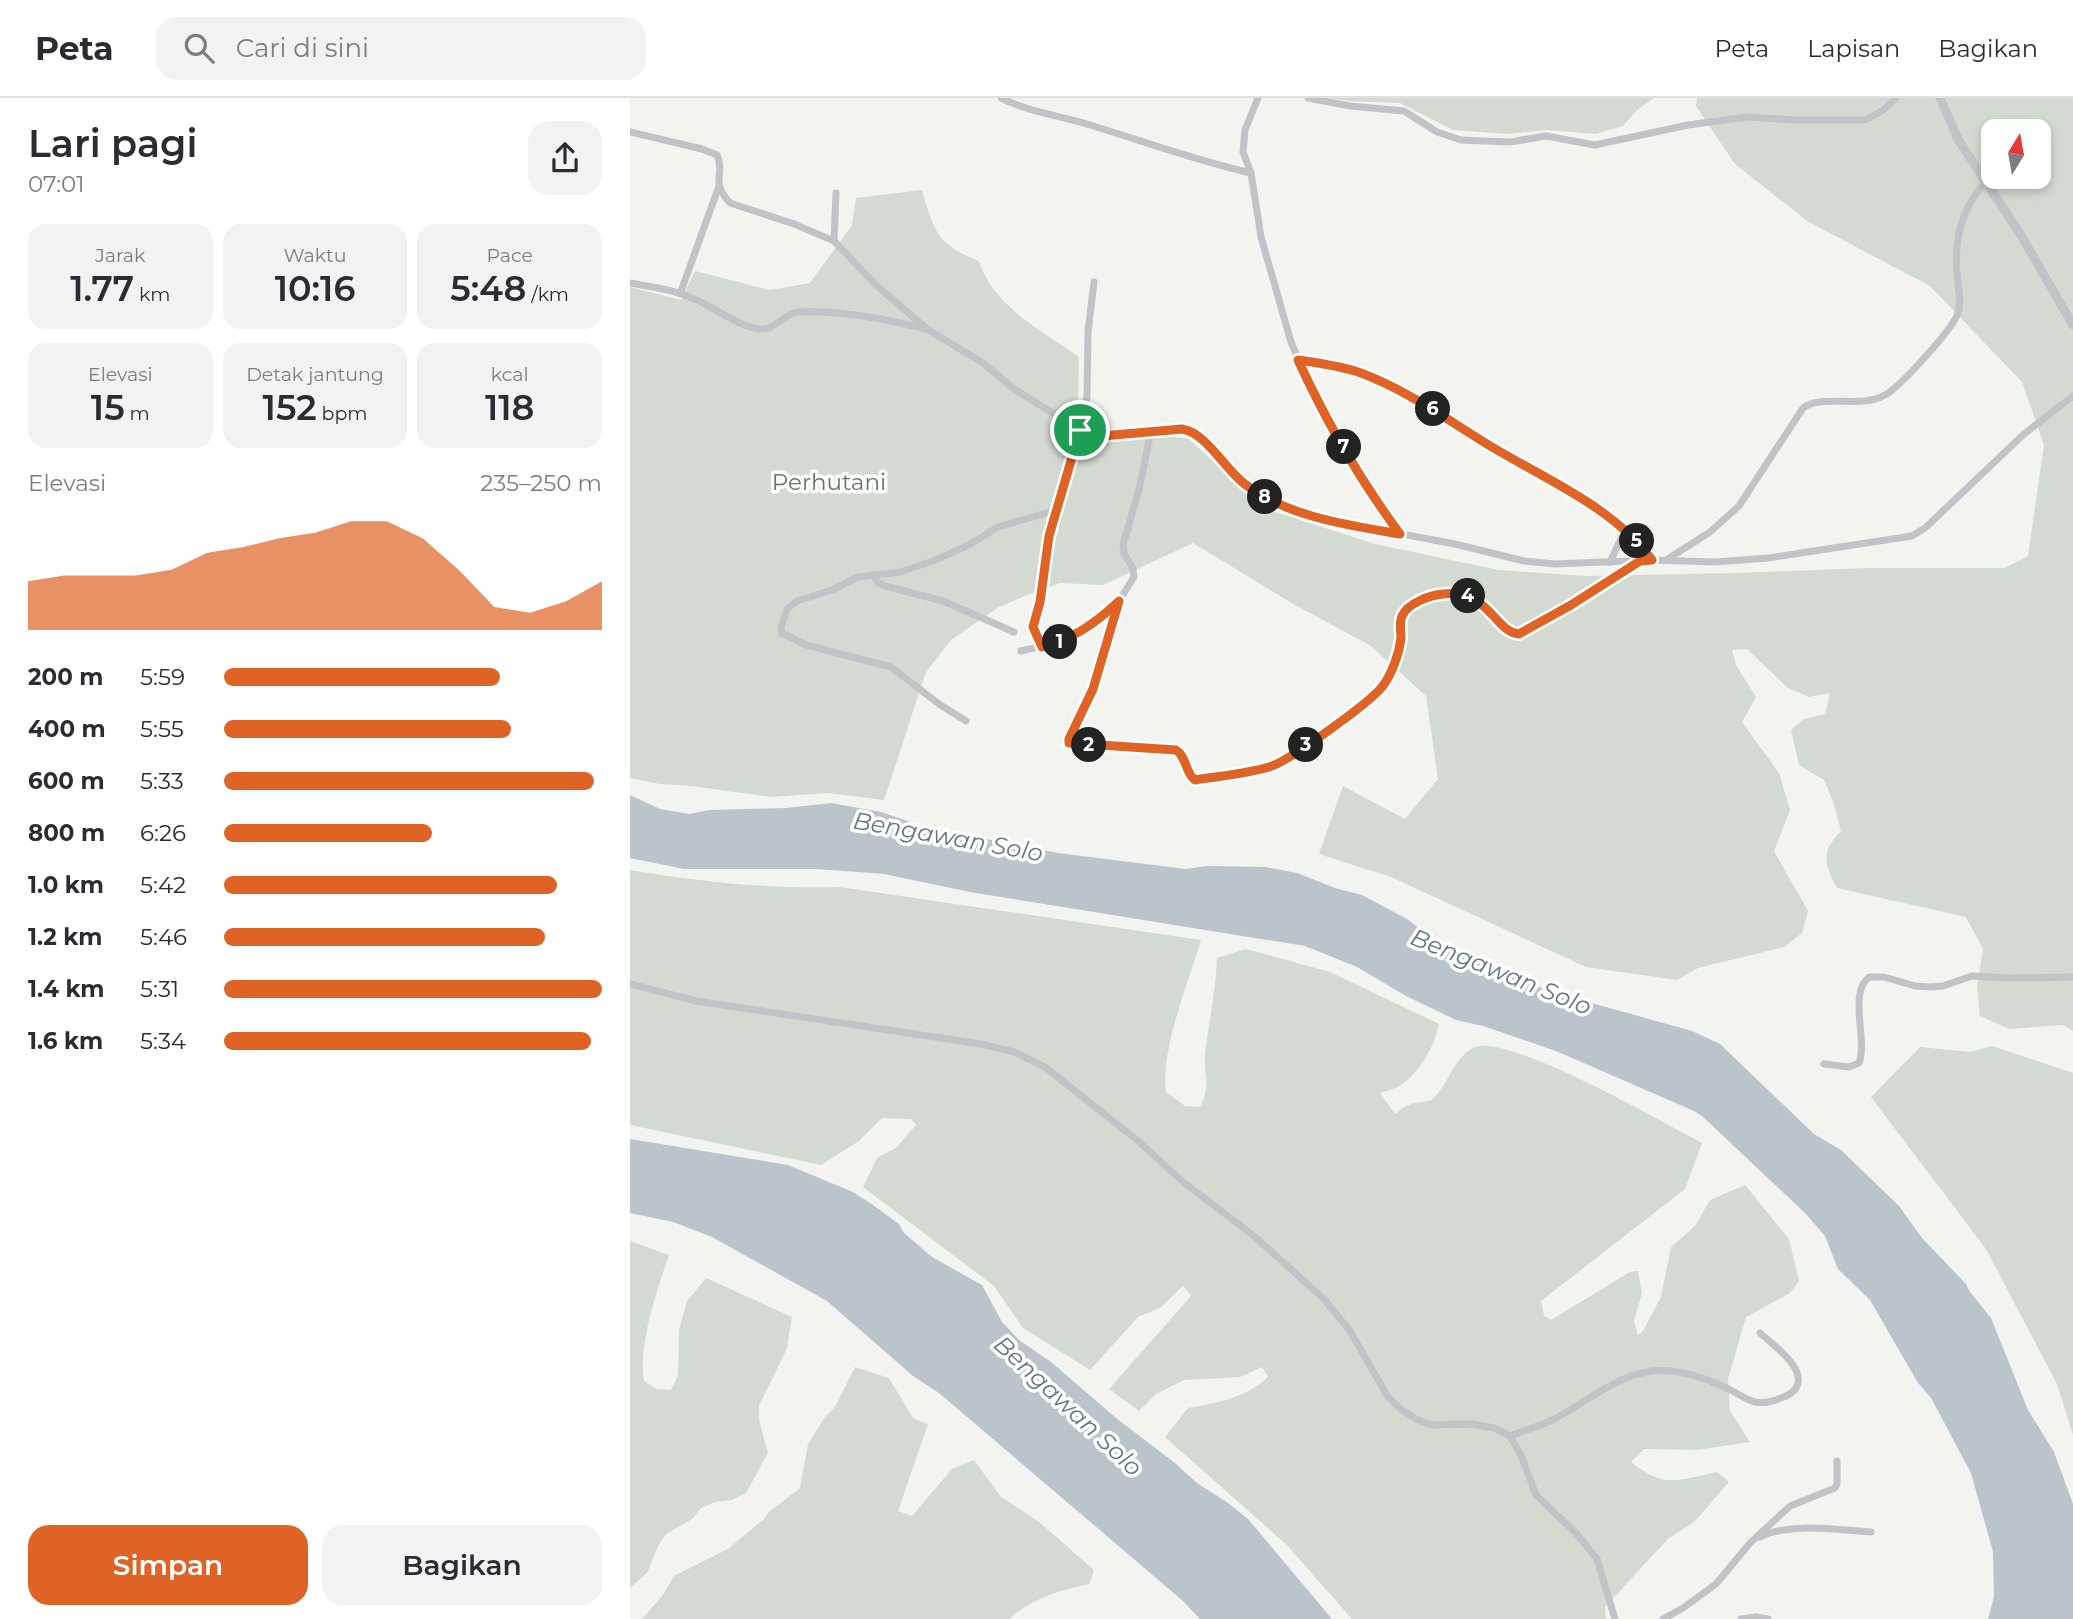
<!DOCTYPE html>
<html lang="id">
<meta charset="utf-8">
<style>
:root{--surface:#fff;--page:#f2f2f3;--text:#2b2b33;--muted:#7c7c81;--line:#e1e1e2;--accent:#df6324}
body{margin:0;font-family:Montserrat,sans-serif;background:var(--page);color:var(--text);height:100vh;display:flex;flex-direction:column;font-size:26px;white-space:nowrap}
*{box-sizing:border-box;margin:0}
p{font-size:23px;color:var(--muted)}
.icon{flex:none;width:38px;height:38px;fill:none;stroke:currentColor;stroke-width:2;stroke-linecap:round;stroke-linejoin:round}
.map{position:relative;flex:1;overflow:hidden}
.panel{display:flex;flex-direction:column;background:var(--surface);width:630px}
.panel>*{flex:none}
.needle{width:46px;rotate:11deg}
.fabs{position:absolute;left:1351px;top:21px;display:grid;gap:14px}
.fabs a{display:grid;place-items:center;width:70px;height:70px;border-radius:14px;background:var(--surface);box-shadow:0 4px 10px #0003;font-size:35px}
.pin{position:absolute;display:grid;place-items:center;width:60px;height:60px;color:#fff;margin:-30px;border:4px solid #fff;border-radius:50%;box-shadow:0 2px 7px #0007}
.km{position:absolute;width:35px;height:35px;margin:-18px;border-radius:50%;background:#222;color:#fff;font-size:19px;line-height:35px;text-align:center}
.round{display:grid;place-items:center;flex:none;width:74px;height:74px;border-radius:21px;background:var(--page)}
.headline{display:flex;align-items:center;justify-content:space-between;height:119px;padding:0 28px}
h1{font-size:38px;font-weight:600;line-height:52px}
.metrics{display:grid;grid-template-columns:repeat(3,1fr);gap:10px;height:119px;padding:7px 28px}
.metrics div{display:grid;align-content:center;border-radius:18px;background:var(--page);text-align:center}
.metrics b{font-size:35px;font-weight:600}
.metrics small{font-size:19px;font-weight:400}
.metrics p{font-size:19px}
.chart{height:196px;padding:14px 28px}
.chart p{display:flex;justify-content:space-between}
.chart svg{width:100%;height:126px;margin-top:7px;fill:var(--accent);opacity:.7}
.primary-button{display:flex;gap:14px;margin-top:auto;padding:14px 28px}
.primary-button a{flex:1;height:80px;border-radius:21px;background:var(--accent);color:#fff;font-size:28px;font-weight:600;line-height:80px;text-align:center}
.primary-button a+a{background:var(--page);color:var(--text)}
ul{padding:0 28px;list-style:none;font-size:23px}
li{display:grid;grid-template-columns:112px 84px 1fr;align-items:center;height:52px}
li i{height:18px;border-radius:9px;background:var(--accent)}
header{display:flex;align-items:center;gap:42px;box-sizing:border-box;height:98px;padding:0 35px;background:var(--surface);border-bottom:2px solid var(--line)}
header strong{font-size:33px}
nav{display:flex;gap:38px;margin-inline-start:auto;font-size:24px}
.search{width:490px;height:63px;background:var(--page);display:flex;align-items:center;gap:18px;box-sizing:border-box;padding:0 24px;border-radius:21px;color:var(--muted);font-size:26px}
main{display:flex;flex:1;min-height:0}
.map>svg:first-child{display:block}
.green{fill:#d3dad1;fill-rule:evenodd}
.water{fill:#bac4ca}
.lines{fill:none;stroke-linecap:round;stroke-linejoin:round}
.minor{stroke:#c1c3c7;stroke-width:7}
.tertiary{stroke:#c1c3c7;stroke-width:9}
.route-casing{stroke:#fff;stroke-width:14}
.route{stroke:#df6324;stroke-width:9}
.labels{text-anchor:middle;stroke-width:7;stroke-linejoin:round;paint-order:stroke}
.park-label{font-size:23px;fill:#647762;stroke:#fff}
.water-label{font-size:24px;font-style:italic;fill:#637885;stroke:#fff}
</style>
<header>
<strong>Peta</strong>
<div class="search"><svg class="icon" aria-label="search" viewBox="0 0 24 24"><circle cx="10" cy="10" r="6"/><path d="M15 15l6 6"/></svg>Cari di sini</div>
<nav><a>Peta</a><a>Lapisan</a><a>Bagikan</a></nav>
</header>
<main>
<section class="panel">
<div class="headline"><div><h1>Lari pagi</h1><p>07:01</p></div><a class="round"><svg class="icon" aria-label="share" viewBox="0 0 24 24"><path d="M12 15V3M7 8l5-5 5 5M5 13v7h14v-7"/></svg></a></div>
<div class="metrics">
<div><p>Jarak</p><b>1.77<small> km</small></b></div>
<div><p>Waktu</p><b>10:16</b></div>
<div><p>Pace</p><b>5:48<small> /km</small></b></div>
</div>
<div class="metrics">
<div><p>Elevasi</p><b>15<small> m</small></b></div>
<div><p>Detak jantung</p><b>152<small> bpm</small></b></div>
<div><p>kcal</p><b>118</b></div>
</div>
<div class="chart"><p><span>Elevasi</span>235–250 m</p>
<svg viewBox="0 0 160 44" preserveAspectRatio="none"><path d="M0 44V27L10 25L20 25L30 25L40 23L50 17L60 15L70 12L80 10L90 6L100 6L110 12L120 23L130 36L140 38L150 34L160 27V44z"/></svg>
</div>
<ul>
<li><b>200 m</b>5:59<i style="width:73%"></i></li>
<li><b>400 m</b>5:55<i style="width:76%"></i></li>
<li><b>600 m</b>5:33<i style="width:98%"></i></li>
<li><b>800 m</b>6:26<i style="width:55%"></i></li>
<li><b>1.0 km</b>5:42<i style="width:88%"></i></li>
<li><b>1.2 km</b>5:46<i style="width:85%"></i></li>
<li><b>1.4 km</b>5:31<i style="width:100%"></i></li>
<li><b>1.6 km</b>5:34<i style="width:97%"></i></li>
</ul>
<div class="primary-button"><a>Simpan</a><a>Bagikan</a></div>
</section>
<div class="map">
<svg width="1443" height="1521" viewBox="0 0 1443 1521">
<rect width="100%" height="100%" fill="#f3f4ef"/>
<g class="green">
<path d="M699,0H1024L1007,12L993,28L966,36L917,32L877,36L823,32L770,5L718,3Z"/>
<path d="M1067,0H1443V933L1433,927L1379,931L1350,918L1347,888L1353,851L1336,819L1207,790C1194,765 1190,755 1211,733L1203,703L1194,682L1169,667L1161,632L1174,621L1195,616L1200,595L1179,599L1158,590L1117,551L1102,552L1106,567L1126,599L1112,624L1149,675L1160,712L1144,753L1178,813L1172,835L1154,849L1068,870L1047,882L956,869L761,779L689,756L713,688L775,721L808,681L796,598L741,548L660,504L563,445L473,487L430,485L397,497L367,510L321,542L296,574L254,702L198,695L141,699L62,688L30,686L0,680V189L51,202L65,173L140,192L180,185L222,127L226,100L292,92C304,133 307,147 349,163C363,208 412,233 449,259L448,308L441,338L457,345L537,338L559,341L633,410L745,446L869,472L955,478L1108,475L1236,470H1375L1398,458L1414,347L1392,284L1300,188L1177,123L1105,66L1066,8ZM1363,33H1409V79H1363Z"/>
<path d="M0,772C70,784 139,791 210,789L571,842C559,884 530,952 536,994L555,1008L570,1009C582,986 573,977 575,955C579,923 586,892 587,860L616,851L700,874L809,926C804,949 791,973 771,987C765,991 756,993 750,995L765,1016C769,1013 774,1008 779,1007C787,1003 797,1006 804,1000C818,986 824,960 843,950C873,932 1038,1027 1072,1045L1055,1091L911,1203L914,1218L921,1222L1000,1174L1008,1173L1012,1195L1004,1223L1008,1237L1013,1233L1031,1199L1041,1149L1065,1128L1080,1102L1115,1087L1159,1141L1169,1183L1160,1195L1116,1219L1098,1281L1100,1313L1120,1344L1067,1352L1014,1351L1001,1364C1034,1391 1048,1382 1087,1374L1099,1384L1064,1424L1038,1441L975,1509L976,1521H722L657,1447L535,1339L558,1310C587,1305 616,1300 638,1279L632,1269L610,1279L554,1282L526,1296L509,1313L479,1291L561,1198L553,1188L530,1210L508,1219L460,1272L393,1230L364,1188L233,1089L247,1060L267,1049L286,1027L281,1021L252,1020L229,1043L191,1067L0,1027Z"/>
<path d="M1362,948L1443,975V1337L1427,1286L1356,1151L1241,999L1290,949L1340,954Z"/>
<path d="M0,1143L39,1157C27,1192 8,1247 14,1283L27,1291L41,1292L48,1277L49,1232L57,1203L76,1180L162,1219L157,1250L129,1308V1322L138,1355L116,1395L102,1402L85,1404L71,1410L62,1421L36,1436L28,1448L17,1475L0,1490Z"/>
<path d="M225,1269L259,1280L283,1320L298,1326L268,1413L282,1418L322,1371L344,1362L371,1399L408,1423L464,1472L459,1486C431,1492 400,1501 379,1521H12L33,1497L44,1478L98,1451L134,1421L139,1414L170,1390L178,1346L195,1319L205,1309Z"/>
</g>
<g class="water">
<path d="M0,697L30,711L59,716L79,712L156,710L201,705L251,714L295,729L428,755L556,771L576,768L635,769L667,775L705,790L732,797L777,821L817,851L841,862L922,894L1062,933L1090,946L1184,1036L1211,1052L1269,1108L1292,1140L1336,1186L1340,1194L1361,1220L1398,1312L1424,1354L1443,1406V1521H1358L1364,1499L1363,1454L1341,1375L1301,1300L1288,1285L1240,1202L1208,1171L1195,1138L1176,1116L1072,1018L1064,1013L926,953L853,928L826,922L776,898L727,869L675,848L340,794L254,776L187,771H54L0,760Z"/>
<path d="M0,1041L158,1067L223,1094L243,1107L269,1126L274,1135L302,1159L352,1187L372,1224L389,1242L421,1264L486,1320L545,1365L567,1385L598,1405L618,1421L702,1521H570L553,1503L309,1295L283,1278L197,1203L82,1139L43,1124L0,1115Z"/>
</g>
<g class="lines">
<g class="minor">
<path d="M371,0C402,15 428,17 460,27C513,43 567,63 621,75"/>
<path d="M628,0L615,32L613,54L621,75L631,139L661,244L681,291L701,327L745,401L770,436"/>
<path d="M678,0L720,8L774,13L807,34L831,42L880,44L916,38L965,47L1058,27L1117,19L1165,22H1235L1252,13L1266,0"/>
<path d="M0,34L72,51L87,57C96,77 79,82 100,105L164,126L204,143L246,187L297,231L353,265L384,291L450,332L472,338L552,331L562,333L572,340L598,371L616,387L665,412L713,425L825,446L894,463L925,466L1022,462L1085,464L1138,460L1282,438L1295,430L1394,336L1443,298"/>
<path d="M204,143L206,95"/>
<path d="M0,185C21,189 42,191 62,200C85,209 106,228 130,231C146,232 154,215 168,214C211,212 255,221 296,231"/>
<path d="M50,196L89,88"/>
<path d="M668,262C689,265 711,267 731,275C779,293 819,323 862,349C917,382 982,409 1022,462"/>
<path d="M521,333L509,392L493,447L494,455L503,471L504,479L489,503L463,591L439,644L477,649L546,652L555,661L563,681C587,682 619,676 642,668C662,660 743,603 754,585C762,574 767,559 770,546C771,539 770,531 771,524C773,509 793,499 807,496C858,486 863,534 889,535L941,507L1010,463"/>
<path d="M1036,462L1080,434L1109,408L1173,310C1194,294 1236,314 1261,293C1276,281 1323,231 1328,215C1332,202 1328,190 1327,177C1324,142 1332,108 1357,83"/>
<path d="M980,464L995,432"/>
<path d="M244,477L247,484L255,488L313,503L384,534"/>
<path d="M412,549L404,536L403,529L410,504L419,438L427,412"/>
<path d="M391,553C431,545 459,531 488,504"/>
<path d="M336,623L309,606L261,569L176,547L152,535L151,530L157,511L167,503L202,492L228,479L270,474L303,463L339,447L368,429L427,412L450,332L457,299L458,234L464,184"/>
<path d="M0,886L66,903L351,946L384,954L415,969L507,1042L552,1083L624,1138L693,1200L720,1233L758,1299L772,1312L786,1321L802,1327L843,1326L864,1330L880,1338L891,1357L906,1397L946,1435L967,1461L985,1521"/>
<path d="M1194,966L1219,969L1229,965C1238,942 1218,895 1239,879H1254L1285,888L1300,889L1313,888L1342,878L1378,880L1443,879"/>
<path d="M880,1338C893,1333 907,1329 920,1323C958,1305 995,1267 1041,1273C1058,1275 1077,1281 1092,1288C1116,1298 1122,1312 1151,1300C1157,1298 1164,1295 1167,1288C1176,1270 1142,1246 1130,1235"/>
<path d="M1130,1439C1159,1424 1209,1432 1241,1434"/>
<path d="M1033,1521L1053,1510L1086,1486L1120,1445L1160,1408L1205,1390L1207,1386V1363"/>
<path d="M1111,1521L1126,1519L1138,1521"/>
</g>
<path class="tertiary" d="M1310,0L1329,43L1389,134L1443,227"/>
</g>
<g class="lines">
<defs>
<path id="route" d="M668,262C689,265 711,268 731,275C779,293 819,323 862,349C917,382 983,409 1022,462L1010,463L941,507L889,536C864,534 860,491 813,496C800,497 778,505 772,518C769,525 771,533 771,540C769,556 762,576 752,589C739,605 658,664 639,669C615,676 589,678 565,682C555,675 557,659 546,652L439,645V641L463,591L489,503C466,525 443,541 412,549L403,529L410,504L419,438L450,332L472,338L552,331C577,335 595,372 616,387C659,419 718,427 770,436C730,382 696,323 668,262Z"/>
</defs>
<use href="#route" class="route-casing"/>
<use href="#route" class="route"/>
</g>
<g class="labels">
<g class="park-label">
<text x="199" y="392">Perhutani</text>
</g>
<g class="water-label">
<text transform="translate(318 739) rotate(10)" y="8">Bengawan Solo</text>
<text transform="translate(871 874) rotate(22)" y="8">Bengawan Solo</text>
<text transform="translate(438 1308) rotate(43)" y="8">Bengawan Solo</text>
</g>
</g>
</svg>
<div class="fabs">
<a><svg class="needle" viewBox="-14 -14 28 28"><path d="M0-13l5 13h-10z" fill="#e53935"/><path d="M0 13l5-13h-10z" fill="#7c7c81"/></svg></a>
</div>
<div class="pin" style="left:450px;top:332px;background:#1e9e55"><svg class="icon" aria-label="arrive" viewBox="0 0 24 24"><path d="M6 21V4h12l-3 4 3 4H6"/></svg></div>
<b class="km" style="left:430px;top:544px">1</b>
<b class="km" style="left:459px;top:647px">2</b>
<b class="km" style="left:676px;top:647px">3</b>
<b class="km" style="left:838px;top:498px">4</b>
<b class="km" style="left:1007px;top:443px">5</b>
<b class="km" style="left:803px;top:311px">6</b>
<b class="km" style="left:714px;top:349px">7</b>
<b class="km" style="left:635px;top:399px">8</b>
</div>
</main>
